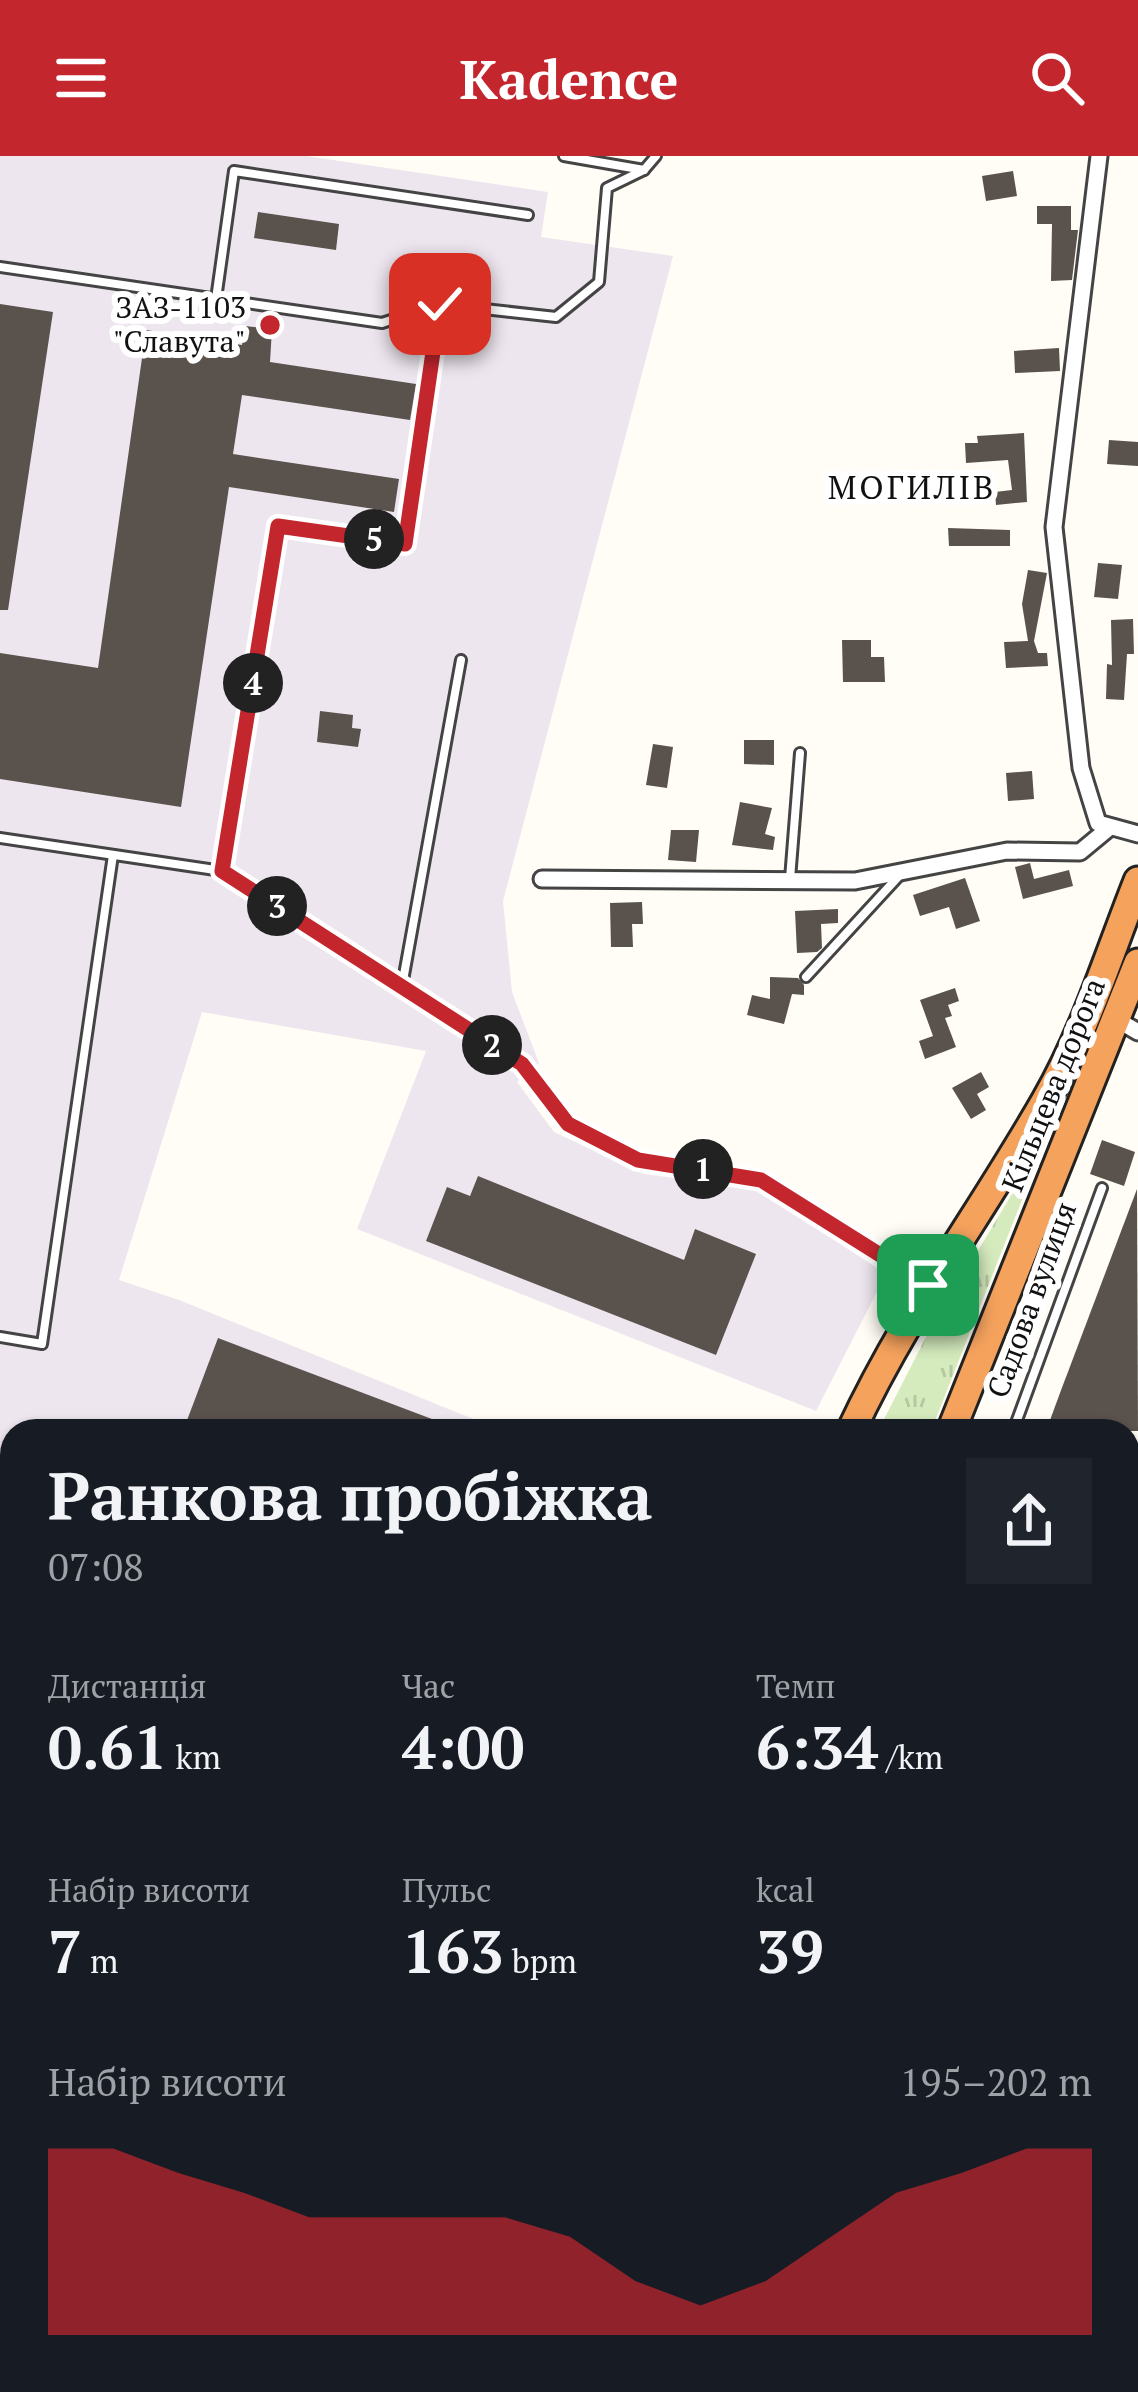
<!DOCTYPE html>
<html lang="uk">
<meta charset="utf-8">
<style>
:root{--surface:#171b24;--page:#20242c;--text:#f1f3f6;--muted:#9ea1a6;--accent:#c4262e}
body{margin:0;font-family:"PT Serif",serif;background:var(--page);color:var(--text);height:100vh;display:flex;flex-direction:column;font-size:45px;white-space:nowrap}
*{box-sizing:border-box;margin:0}
p{font-size:39px;color:var(--muted)}
.icon{flex:none;width:66px;height:66px;fill:none;stroke:currentColor;stroke-width:2;stroke-linecap:round;stroke-linejoin:round}
.map{position:relative;flex:1;overflow:hidden}
.drawer{position:absolute;left:0px;top:1263px;width:1140px;height:975px;display:flex;flex-direction:column;background:var(--surface);border-radius:36px 36px 0 0;box-shadow:0 3px 9px #0004}
.drawer>*{flex:none}
.pin{position:absolute;display:grid;place-items:center;width:102px;height:102px;color:#fff;margin:-51px;border-radius:24px;box-shadow:0 6px 18px #0006}
.km{position:absolute;width:60px;height:60px;margin:-30px;border-radius:50%;background:#222;color:#fff;font-size:33px;line-height:60px;text-align:center}
.round{display:grid;place-items:center;flex:none;width:126px;height:126px;border-radius:0px;background:var(--page)}
.overview{display:flex;align-items:center;justify-content:space-between;height:204px;padding:0 48px}
h1{font-size:66px;font-weight:700;line-height:90px}
.figures{display:grid;grid-template-columns:repeat(3,1fr);gap:18px;height:204px;padding:12px 48px}
.figures div{display:grid;align-content:center}
.figures b{font-size:60px;font-weight:700}
.figures small{font-size:33px;font-weight:400}
.figures p{font-size:33px}
.chart{height:336px;padding:24px 48px}
.chart p{display:flex;justify-content:space-between}
.chart svg{width:100%;height:216px;margin-top:12px;fill:var(--accent);opacity:.7}
header{display:flex;justify-content:space-between;align-items:center;height:156px;padding:0 48px;background:var(--accent);color:#fff;font-size:54px;font-weight:700}
.map>svg:first-child{display:block}
.industrial{fill:#eee6ef}
.grass{fill:url(#grass-tufts)}
.building{fill:#5a524d}
.lines{fill:none;stroke-linecap:round;stroke-linejoin:round}
.lane-casing{stroke:#444;stroke-width:14}
.street-casing{stroke:#444;stroke-width:21}
.secondary-casing{stroke:#333;stroke-width:27}
.highway-casing{stroke:#222;stroke-width:33}
.lane{stroke:#fff;stroke-width:8}
.street{stroke:#fff;stroke-width:15}
.secondary{stroke:#fff6b0;stroke-width:21}
.highway{stroke:#f5a25d;stroke-width:27}
.route-casing{stroke:#fff;stroke-width:24}
.route{stroke:#c4262e;stroke-width:15}
.poi-dot{fill:#c4262e;stroke:#fff;stroke-width:4.5}
.labels{text-anchor:middle;stroke-width:12;stroke-linejoin:round;paint-order:stroke}
.poi-label{font-size:30px;fill:#111;stroke:#fff;text-anchor:end}
.street-label{font-size:30px;fill:#111;stroke:#fff}
.neighbourhood-label{font-size:33px;letter-spacing:3px;fill:#111;stroke:#fff}
</style>
<header><svg class="icon" aria-label="menu" viewBox="0 0 24 24"><path d="M4 6h16M4 12h16M4 18h16"/></svg>Kadence<svg class="icon" aria-label="search" viewBox="0 0 24 24"><circle cx="10" cy="10" r="6"/><path d="M15 15l6 6"/></svg></header>
<div class="map">
<svg width="1138" height="2236" viewBox="0 0 1138 2236">
<defs>
<pattern id="grass-tufts" width="24" height="20" patternUnits="userSpaceOnUse" patternTransform="scale(3)"><rect width="24" height="20" fill="#d5ebbd"/><path d="M3 7l-1-3M5 7V3M7 7l1-3M15 17l-1-3M17 17v-4M19 17l1-3" fill="none" stroke="#b6c8a1"/></pattern>
</defs>
<rect width="100%" height="100%" fill="#fffdf5"/>
<path class="industrial" d="M0,0H306L548,36L541,81L673,100L503,745L512,836L539,907L517,926L554,976L644,1018L758,1033L877,1112L882,1126L816,1255L357,1073L426,895L202,856L119,1124L179,1144L503,1275H12V2226H448L445,2236H0Z"/>
<path class="grass" d="M1027,1013L1033,1016L931,1275H878L925,1183Z"/>
<g class="building">
<path d="M1013,15L1017,40L986,45L982,20Z"/>
<path d="M1037,50H1071V74H1078L1072,124L1051,125L1052,68H1037Z"/>
<path d="M258,56L339,68L336,94L254,82Z"/>
<path d="M0,148L53,156L8,454H0Z"/>
<path d="M245,170L272,173L270,206L416,228L410,264L242,239L233,298L399,323L394,356L229,331L181,651L0,623V497L98,512L146,174L242,189Z"/>
<path d="M1059,192L1060,215L1015,217L1014,195Z"/>
<path d="M1024,277L1027,346L996,349L995,336L1012,334L1008,304L966,307L965,287H978L977,280Z"/>
<path d="M1109,284L1138,286V310L1107,308Z"/>
<path d="M948,372L1010,374V390H949Z"/>
<path d="M1098,407L1122,409L1118,443L1094,441Z"/>
<path d="M1028,414L1047,417L1034,485L1038,497H1047L1048,510L1006,512L1004,486L1028,485L1022,448Z"/>
<path d="M1133,463L1134,498H1127L1124,544L1106,543L1107,508L1112,509L1111,464Z"/>
<path d="M842,484H871V501H884L885,526H843Z"/>
<path d="M320,555L353,559L352,572L361,573L358,591L317,586Z"/>
<path d="M744,584H774V609L744,608Z"/>
<path d="M653,588L673,591L667,632L646,629Z"/>
<path d="M1032,615L1034,643L1008,645L1006,617Z"/>
<path d="M740,646L772,652L765,678L775,681L773,694L732,689Z"/>
<path d="M671,674H699L696,706L668,704Z"/>
<path d="M1030,707L1034,723L1069,714L1073,730L1023,743L1015,711Z"/>
<path d="M965,722L980,765L956,773L949,751L920,760L913,739Z"/>
<path d="M642,746L643,768H632L633,791H611L610,747Z"/>
<path d="M838,753V767L821,768L822,792L817,796L797,797L795,755Z"/>
<path d="M770,821L798,822L804,829V839L792,838L784,868L747,859L752,839L770,843Z"/>
<path d="M955,832L959,845L948,849L952,860L945,862L956,891L925,903L919,885L933,880L920,844Z"/>
<path d="M981,916L989,931L977,938L986,954L971,963L952,932Z"/>
<path d="M1102,984L1135,996L1124,1030L1090,1018Z"/>
<path d="M478,1020L684,1104L695,1073L756,1098L716,1199L426,1085L447,1031L470,1040Z"/>
<path d="M1137,1033L1138,1275H1046L1060,1237Z"/>
<path d="M218,1182L461,1274V1275H183Z"/>
</g>
<g class="lines">
<defs>
<g id="lane">
<path d="M564,0L644,14"/>
<path d="M656,0L644,14L607,32L599,126L556,161L439,148L405,388L278,370L222,715L522,908L568,968L637,1004L761,1024L927,1128"/>
<path d="M0,111L382,167L439,148"/>
<path d="M216,143L234,15L528,59"/>
<path d="M0,682L222,715"/>
<path d="M790,723L800,597"/>
<path d="M806,821L898,721"/>
<path d="M402,830L461,504"/>
<path d="M0,1181L42,1188L113,699"/>
<path d="M1013,1275L1102,1032"/>
<path d="M0,1515L12,1516"/>
<path d="M1128,1636L1134,1625L1138,1602"/>
</g>
<g id="street">
<path d="M1099,0L1054,371L1081,612L1098,667L1138,678"/>
<path d="M542,723L855,725L1007,695L1080,696L1109,672"/>
<path d="M1114,862L1138,876"/>
<path d="M1128,2047L1138,1862"/>
<path d="M1128,2225L1138,2226"/>
<path d="M704,2226L706,2236"/>
<path d="M659,2236L663,2226"/>
</g>
<path id="secondary" d="M1128,1741L1138,1742"/>
<g id="highway">
<path d="M851,1275C905,1158 982,1056 1046,944C1085,876 1109,798 1138,725"/>
<path d="M951,1275L1138,807"/>
<path d="M492,2236L496,2226"/>
<path d="M610,2236L614,2226"/>
</g>
</defs>
<use href="#lane" class="lane-casing"/>
<use href="#street" class="street-casing"/>
<use href="#secondary" class="secondary-casing"/>
<use href="#highway" class="highway-casing"/>
<use href="#lane" class="lane"/>
<use href="#street" class="street"/>
<use href="#secondary" class="secondary"/>
<use href="#highway" class="highway"/>
</g>
<g class="lines">
<defs>
<path id="route" d="M440,148L405,388L278,370L222,715L522,908L568,968L638,1004L761,1024L928,1129"/>
</defs>
<use href="#route" class="route-casing"/>
<use href="#route" class="route"/>
</g>
<circle class="poi-dot" cx="270" cy="169" r="12"/>
<g class="labels">
<g class="poi-label">
<text x="246" y="162">ЗАЗ-1103<tspan x="246" dy="34">"Славута"</tspan></text>
</g>
<g class="street-label">
<text transform="translate(1054 929) rotate(-68)" y="10">Кільцева дорога</text>
<text transform="translate(1032 1144) rotate(-70)" y="10">Садова вулиця</text>
</g>
<g class="neighbourhood-label">
<text x="912" y="343">МОГИЛІВ</text>
</g>
</g>
</svg>
<div class="pin" style="left:928px;top:1129px;background:#1e9e55"><svg class="icon" aria-label="arrive" viewBox="0 0 24 24"><path d="M6 21V4h12l-3 4 3 4H6"/></svg></div>
<div class="pin" style="left:440px;top:148px;background:#d93025"><svg class="icon" aria-label="check" viewBox="0 0 24 24"><path d="M5 12l5 5 9-10"/></svg></div>
<b class="km" style="left:703px;top:1013px">1</b>
<b class="km" style="left:492px;top:889px">2</b>
<b class="km" style="left:277px;top:750px">3</b>
<b class="km" style="left:253px;top:527px">4</b>
<b class="km" style="left:374px;top:383px">5</b>
<section class="drawer">
<div class="overview"><div><h1>Ранкова пробіжка</h1><p>07:08</p></div><a class="round"><svg class="icon" aria-label="share" viewBox="0 0 24 24"><path d="M12 15V3M7 8l5-5 5 5M5 13v7h14v-7"/></svg></a></div>
<div class="figures">
<div><p>Дистанція</p><b>0.61<small> km</small></b></div>
<div><p>Час</p><b>4:00</b></div>
<div><p>Темп</p><b>6:34<small> /km</small></b></div>
</div>
<div class="figures">
<div><p>Набір висоти</p><b>7<small> m</small></b></div>
<div><p>Пульс</p><b>163<small> bpm</small></b></div>
<div><p>kcal</p><b>39</b></div>
</div>
<div class="chart"><p><span>Набір висоти</span>195–202 m</p>
<svg viewBox="0 0 160 44" preserveAspectRatio="none"><path d="M0 44V6L10 6L20 11L30 15L40 20L50 20L60 20L70 20L80 24L90 33L100 38L110 33L120 24L130 15L140 11L150 6L160 6V44z"/></svg>
</div>
</section>
</div>
